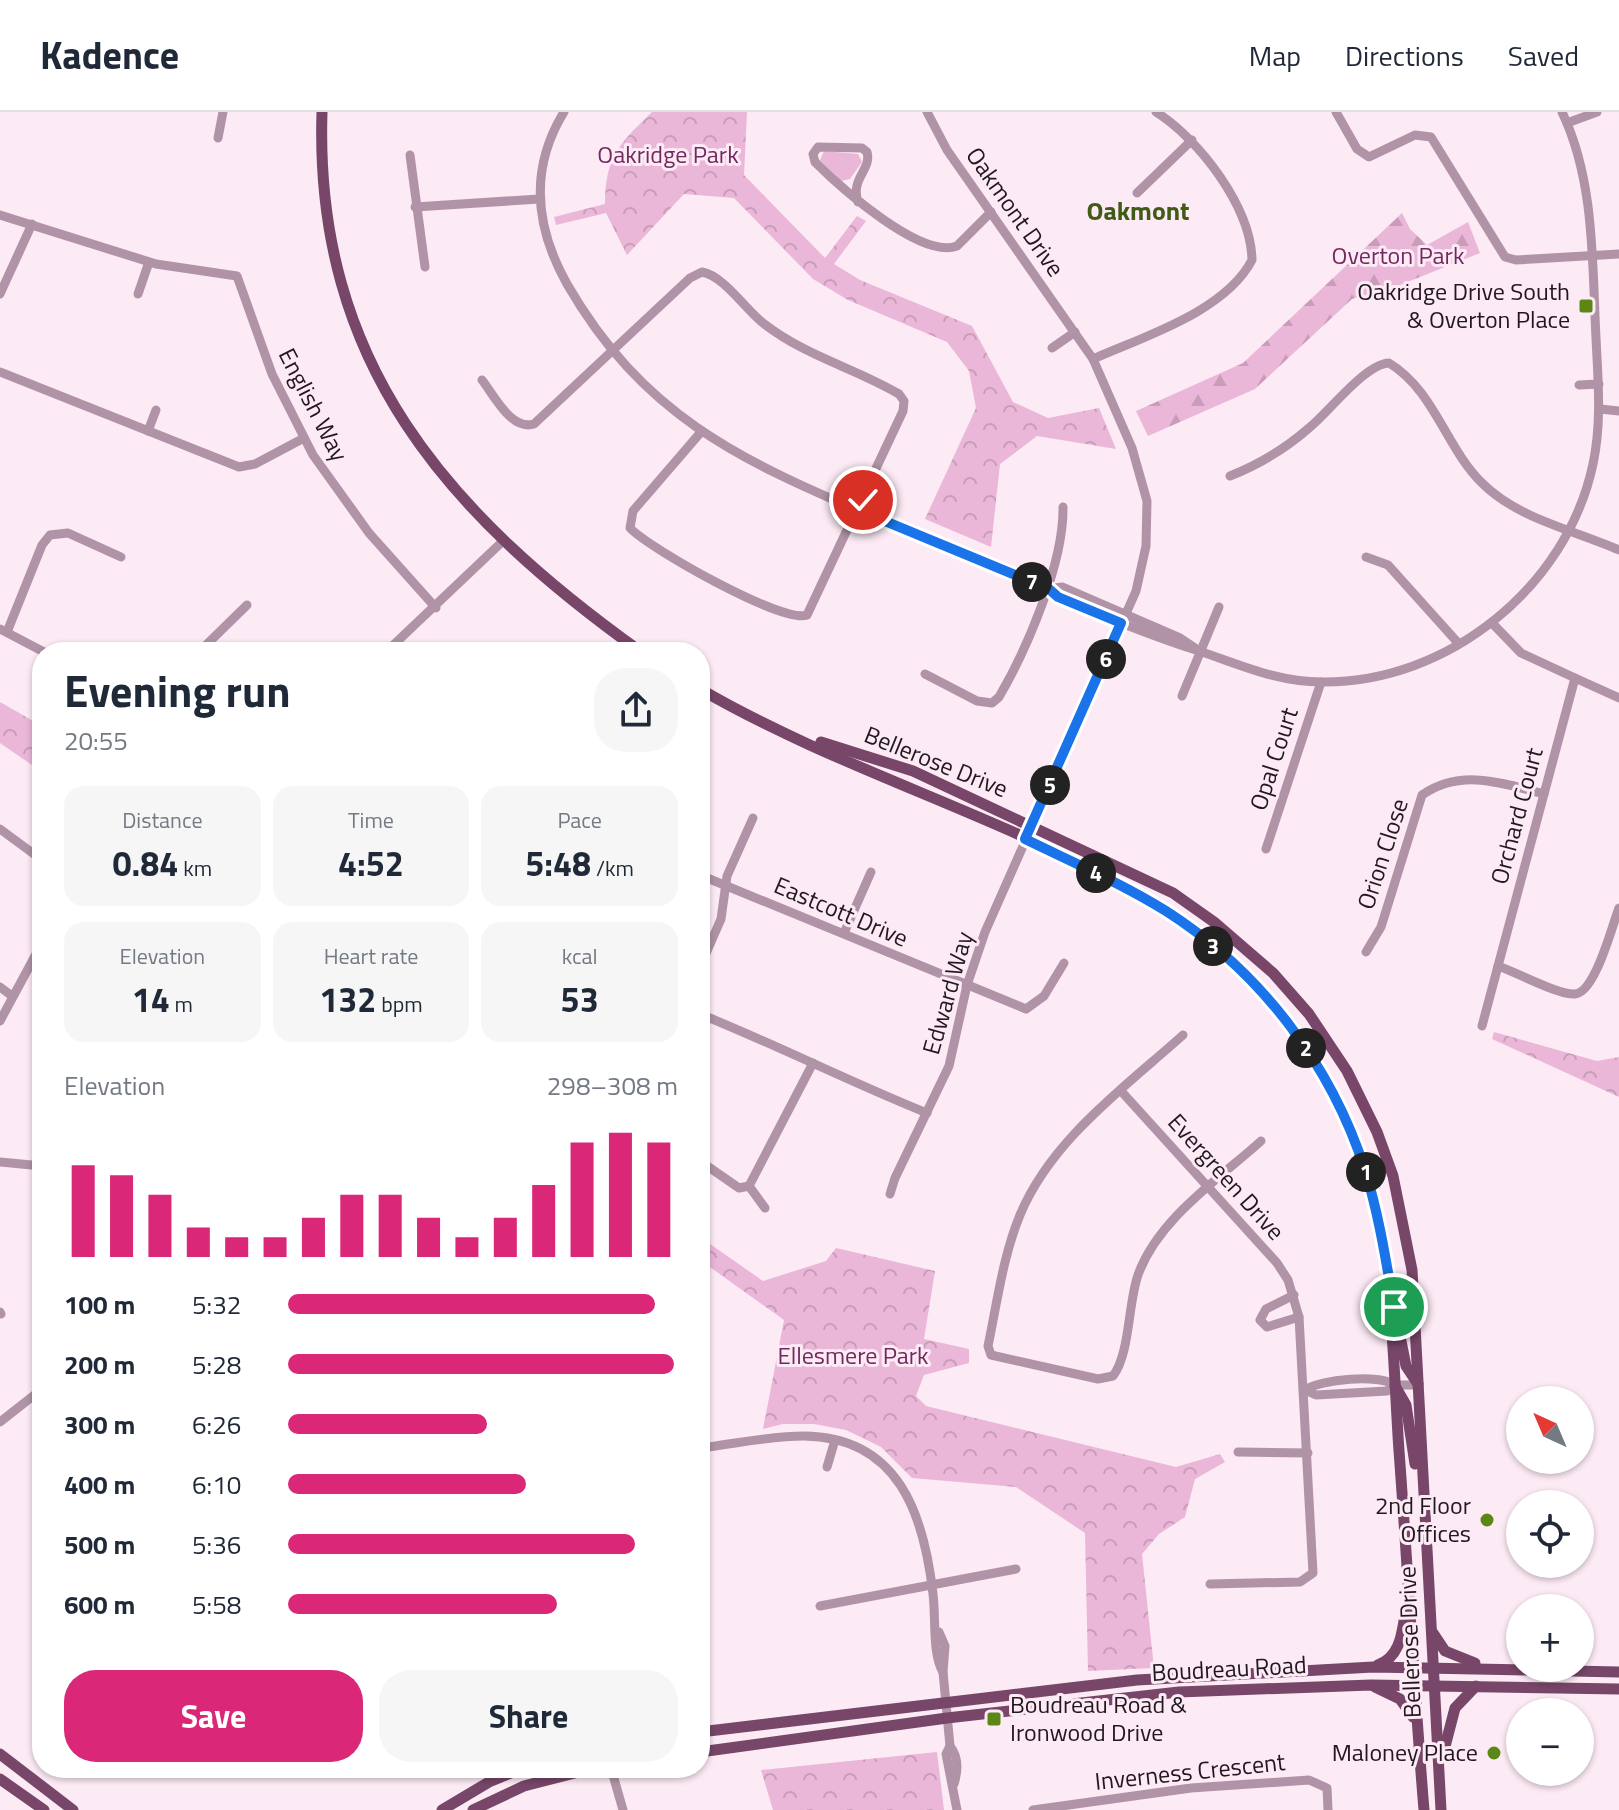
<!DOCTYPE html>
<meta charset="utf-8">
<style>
:root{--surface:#fff;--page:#f6f6f7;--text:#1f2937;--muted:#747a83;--line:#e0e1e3;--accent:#db2777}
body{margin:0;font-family:"Titillium Web",sans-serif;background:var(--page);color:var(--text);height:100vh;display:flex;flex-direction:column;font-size:30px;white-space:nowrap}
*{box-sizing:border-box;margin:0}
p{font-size:26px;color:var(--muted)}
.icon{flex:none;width:44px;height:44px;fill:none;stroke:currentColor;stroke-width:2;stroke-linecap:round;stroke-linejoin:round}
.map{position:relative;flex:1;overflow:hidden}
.details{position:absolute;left:32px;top:530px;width:678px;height:1136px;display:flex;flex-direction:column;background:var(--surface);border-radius:32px;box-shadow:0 2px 6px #0004}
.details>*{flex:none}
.needle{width:52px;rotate:316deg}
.controls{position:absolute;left:1506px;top:1274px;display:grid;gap:16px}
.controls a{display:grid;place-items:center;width:88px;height:88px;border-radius:50%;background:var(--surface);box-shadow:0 2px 6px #0004;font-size:40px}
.pin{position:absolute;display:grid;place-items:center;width:68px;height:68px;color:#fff;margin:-34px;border:4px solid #fff;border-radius:50%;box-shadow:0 2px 8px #0007}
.km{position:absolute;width:40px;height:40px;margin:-20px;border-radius:50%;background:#222;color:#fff;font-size:22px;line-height:40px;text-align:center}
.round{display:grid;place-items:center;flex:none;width:84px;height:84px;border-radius:32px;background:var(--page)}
.summary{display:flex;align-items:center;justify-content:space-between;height:136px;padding:0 32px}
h1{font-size:44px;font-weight:700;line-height:60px}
.figures{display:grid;grid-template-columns:repeat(3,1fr);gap:12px;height:136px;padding:8px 32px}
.figures div{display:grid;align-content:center;border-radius:20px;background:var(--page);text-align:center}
.figures b{font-size:34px;font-weight:700}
.figures small{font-size:22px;font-weight:400}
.figures p{font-size:22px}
.chart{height:224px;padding:16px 32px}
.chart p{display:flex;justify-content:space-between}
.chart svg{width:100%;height:144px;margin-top:8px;stroke:var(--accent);stroke-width:6}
.action{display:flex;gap:16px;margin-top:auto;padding:16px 32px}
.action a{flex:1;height:92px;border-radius:32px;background:var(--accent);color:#fff;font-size:32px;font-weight:700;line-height:92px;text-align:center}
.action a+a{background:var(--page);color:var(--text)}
ul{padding:0 32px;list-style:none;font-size:26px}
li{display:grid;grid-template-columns:128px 96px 1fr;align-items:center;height:60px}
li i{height:20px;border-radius:10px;background:var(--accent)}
header{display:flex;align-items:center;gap:48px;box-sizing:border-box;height:112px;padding:0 40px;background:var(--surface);border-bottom:2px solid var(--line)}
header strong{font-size:38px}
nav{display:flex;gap:44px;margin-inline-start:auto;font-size:28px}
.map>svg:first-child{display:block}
.grass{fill:#ebb7d9}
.forest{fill:url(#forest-firs)}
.park{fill:url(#park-crowns)}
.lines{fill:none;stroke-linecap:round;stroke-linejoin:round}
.minor{stroke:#b093a6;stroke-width:9}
.major{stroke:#774668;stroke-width:11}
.route-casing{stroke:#fff;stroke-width:16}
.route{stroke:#1a73e8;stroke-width:10}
.poi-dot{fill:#5c8714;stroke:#fceaf5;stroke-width:3}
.labels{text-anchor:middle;stroke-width:6;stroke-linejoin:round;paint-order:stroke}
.park-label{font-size:24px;fill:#732860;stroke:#fceaf5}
.street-label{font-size:24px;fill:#22181f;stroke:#fceaf5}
.poi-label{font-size:24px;fill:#22181f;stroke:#fceaf5;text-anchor:end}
.neighbourhood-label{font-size:26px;font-weight:bold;fill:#3f5b16;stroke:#fceaf5}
</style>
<header>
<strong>Kadence</strong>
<nav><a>Map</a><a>Directions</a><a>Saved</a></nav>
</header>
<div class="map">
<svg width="1619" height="1698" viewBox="0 0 1619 1698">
<defs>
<pattern id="forest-firs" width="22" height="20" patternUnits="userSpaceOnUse" patternTransform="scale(2)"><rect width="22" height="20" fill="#ebb7d9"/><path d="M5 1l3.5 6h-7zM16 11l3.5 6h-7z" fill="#c99dba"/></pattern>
<pattern id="park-crowns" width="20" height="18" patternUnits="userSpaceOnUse" patternTransform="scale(2)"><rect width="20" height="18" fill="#ebb7d9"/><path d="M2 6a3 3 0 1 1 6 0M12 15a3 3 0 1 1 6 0" fill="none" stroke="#c99dba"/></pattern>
</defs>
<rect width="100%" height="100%" fill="#fceaf5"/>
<path class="grass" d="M824,39L858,42L862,50L850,67L841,69L820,48Z"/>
<path class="forest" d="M1402,101L1410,117L1427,133L1468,110L1480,141L1395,175L1352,187L1255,277L1148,324L1136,299L1243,251Z"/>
<g class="park">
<path d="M652,0H747L744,63L825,146L857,104L866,109L834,152L860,168L972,214L1013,290L1048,306L1099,296L1116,337L1037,324L1000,352L991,435L925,407L976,296L969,259L947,230L848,188L813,167L734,86L684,82L627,143L606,101L556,113L554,105L605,92C605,45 620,31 652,0Z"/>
<path d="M0,590L42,614V660L0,631Z"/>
<path d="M1494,920L1597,949L1619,945V985L1492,927Z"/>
<path d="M700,1125L763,1169L826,1149L836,1136L935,1159L924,1227L969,1237V1251L924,1263L916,1284L926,1294L1176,1355L1220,1342L1225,1350L1195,1367L1185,1405L1159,1422L1142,1442L1154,1556L1088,1559L1085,1421L1016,1375L912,1366L881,1335L846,1318L814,1312H783L763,1317L784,1208L700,1148Z"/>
<path d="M937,1640L944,1698H773L761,1658Z"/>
</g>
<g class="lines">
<g class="minor">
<path d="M564,0C529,57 535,115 567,172C642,302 737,347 869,403C929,428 988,452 1049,477L1058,485C1105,505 1152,524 1199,539C1241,553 1277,570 1322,570C1448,571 1567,475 1593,352C1602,310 1598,268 1596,226C1592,150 1595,69 1562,0"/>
<path d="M1336,0L1357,37L1369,45L1415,23L1431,25L1505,145L1516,148L1619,142"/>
<path d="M1567,11L1597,0"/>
<path d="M218,26L223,0"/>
<path d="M410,43L425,155"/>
<path d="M1137,81L1192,28"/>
<path d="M858,90C850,66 872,58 867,40L862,36L818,35L813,42L815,50C839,74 921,148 957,134L991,100"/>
<path d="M415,95L539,87"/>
<path d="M0,103L156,152L237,164L272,262L313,343L369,421L436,496"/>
<path d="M0,182L32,112"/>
<path d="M138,182L149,150"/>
<path d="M1052,236L1075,220"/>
<path d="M1093,247C1142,225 1225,200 1252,148C1251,95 1199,27 1156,0"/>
<path d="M0,260L239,355L255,352L304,326"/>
<path d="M482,268C494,283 511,319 534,312L690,166L702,160C724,164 745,197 763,211C807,245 853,255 899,282L904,289L903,299L807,503C783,512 650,437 630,416L633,399L701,320"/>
<path d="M1579,273L1599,272"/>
<path d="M1600,297L1619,299"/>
<path d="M148,319L156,298"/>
<path d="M1230,364C1258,353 1286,336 1309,316C1329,300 1365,252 1389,251C1434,278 1446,336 1482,371C1518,407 1574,418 1619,438"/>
<path d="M1366,445L1388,453L1459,532"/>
<path d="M1049,477L1062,475L1180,526L1195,536"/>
<path d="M0,517L44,540"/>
<path d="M7,520L42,433L50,423L68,421L121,445"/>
<path d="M199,540L247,493"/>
<path d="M386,540L503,429"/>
<path d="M925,562L977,589L992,591L999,585C1027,537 1064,451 1063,395"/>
<path d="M1575,566L1619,586"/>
<path d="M1182,584L1219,495"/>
<path d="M0,717L42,748"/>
<path d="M1266,737L1321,570"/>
<path d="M700,763L1026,897L1044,884L1064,851"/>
<path d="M844,821L871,760"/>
<path d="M1366,840L1381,815L1422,683C1461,656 1502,671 1544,682"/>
<path d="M1498,854C1516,860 1558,883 1575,882C1595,881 1612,814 1619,796"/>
<path d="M700,855L721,807L727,764L753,706"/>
<path d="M0,875L12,884"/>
<path d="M700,902C777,933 850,970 927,1001"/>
<path d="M0,909L42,831"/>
<path d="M1482,914L1575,566L1521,541L1492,511"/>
<path d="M1183,923C1124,976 1051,1028 1020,1103C1003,1144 997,1191 988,1234L991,1243L1098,1267L1113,1264C1130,1242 1128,1191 1138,1163C1158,1107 1219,1067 1261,1029"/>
<path d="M1121,979L1277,1151L1288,1168L1299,1205L1313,1461L1300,1470L1210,1472"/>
<path d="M700,1049L739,1076L749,1074"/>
<path d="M0,1050L42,1054"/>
<path d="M890,1082L895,1066L949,954L967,873L985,820L1136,479L1146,434L1147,389L1132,336L1093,247L947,38L927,0"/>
<path d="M765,1096L749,1074L813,951"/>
<path d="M1294,1183L1266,1197L1260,1208L1267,1215L1299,1205"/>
<path d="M0,1200L1,1202"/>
<path d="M700,1237V1242"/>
<path d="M1305,1278L1316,1283L1387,1279L1394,1273H1418"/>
<path d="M1305,1278C1320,1267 1380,1262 1394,1273"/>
<path d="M0,1310L42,1277"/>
<path d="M700,1336C734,1332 770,1324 804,1324C899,1325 924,1403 933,1482C936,1504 932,1543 943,1560"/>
<path d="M1238,1340L1308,1341"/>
<path d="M827,1355L835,1328"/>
<path d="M820,1494L1016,1457"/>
<path d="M939,1520L945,1534L943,1560L950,1634C959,1645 958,1659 954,1672"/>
<path d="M950,1634L946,1642L957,1698"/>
<path d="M611,1656L623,1698"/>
<path d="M1033,1698L1191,1676L1309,1668L1327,1676L1328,1698"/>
</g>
<g class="major">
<path d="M322,0C314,251 447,401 641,540"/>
<path d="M700,577C843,660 1006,704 1148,788C1267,859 1354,978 1379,1115C1393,1187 1394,1265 1399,1339C1408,1458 1414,1578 1424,1698"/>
<path d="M821,630L913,659L1173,781L1214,810L1273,861L1309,902L1347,959L1377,1020L1393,1064L1412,1158L1441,1698"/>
<path d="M1394,1194L1406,1254L1418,1272"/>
<path d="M1395,1274L1406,1293L1415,1352"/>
<path d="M1433,1521L1445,1539L1475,1551"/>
<path d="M1378,1553C1402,1544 1402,1518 1406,1497"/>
<path d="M1375,1575L1400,1587L1413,1605"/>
<path d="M700,1620L1137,1568L1373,1555L1619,1560"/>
<path d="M700,1640L947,1606L1179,1580L1371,1573L1619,1577"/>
<path d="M0,1642L73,1698"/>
<path d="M1442,1646L1455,1596L1476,1574"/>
<path d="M0,1667L44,1698"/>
<path d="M442,1698L489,1670L523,1656"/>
<path d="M473,1698L524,1674L594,1656"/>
</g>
</g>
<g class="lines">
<defs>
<path id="route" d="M863,388L858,398L1049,477L1058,485L1121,511L1025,727C1072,750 1121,771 1166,799C1260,859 1331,952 1365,1058C1379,1103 1386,1149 1394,1195"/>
</defs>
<use href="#route" class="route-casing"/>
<use href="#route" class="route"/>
</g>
<g class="poi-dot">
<rect x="1578" y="186" width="16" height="16" rx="4"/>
<circle cx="1487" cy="1408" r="8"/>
<rect x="986" y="1599" width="16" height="16" rx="4"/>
<circle cx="1494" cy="1641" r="8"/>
</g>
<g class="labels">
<g class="park-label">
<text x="668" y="51">Oakridge Park</text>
<text x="1398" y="152">Overton Park</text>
<text x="853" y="1252">Ellesmere Park</text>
</g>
<g class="street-label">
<text transform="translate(1015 100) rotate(55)" y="8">Oakmont Drive</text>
<text transform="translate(313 293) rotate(63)" y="8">English Way</text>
<text transform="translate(1274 647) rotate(-72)" y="8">Opal Court</text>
<text transform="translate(936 650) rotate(22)" y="8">Bellerose Drive</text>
<text transform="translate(1517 704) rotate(-75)" y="8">Orchard Court</text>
<text transform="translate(1383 742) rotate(-72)" y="8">Orion Close</text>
<text transform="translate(841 800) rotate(23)" y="8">Eastcott Drive</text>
<text transform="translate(948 881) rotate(-74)" y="8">Edward Way</text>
<text transform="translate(1226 1065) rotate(48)" y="8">Evergreen Drive</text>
<text transform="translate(1410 1530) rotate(-92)" y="8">Bellerose Drive</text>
<text transform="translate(1229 1557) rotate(-3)" y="8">Boudreau Road</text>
<text transform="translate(1190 1660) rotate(-6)" y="8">Inverness Crescent</text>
</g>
<g class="poi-label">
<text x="1570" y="188">Oakridge Drive South<tspan x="1570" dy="28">&amp; Overton Place</tspan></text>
<text x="1471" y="1402">2nd Floor<tspan x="1471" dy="28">Offices</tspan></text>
<text x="1010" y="1601" text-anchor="start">Boudreau Road &amp;<tspan x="1010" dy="28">Ironwood Drive</tspan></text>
<text x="1478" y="1649">Maloney Place</text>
</g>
<g class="neighbourhood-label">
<text x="1138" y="108">Oakmont</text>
</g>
</g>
</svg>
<div class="controls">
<a><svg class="needle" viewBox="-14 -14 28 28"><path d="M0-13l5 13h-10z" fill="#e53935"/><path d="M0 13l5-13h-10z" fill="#747a83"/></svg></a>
<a><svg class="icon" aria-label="locate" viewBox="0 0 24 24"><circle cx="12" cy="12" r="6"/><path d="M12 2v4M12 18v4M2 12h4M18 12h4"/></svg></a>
<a>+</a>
<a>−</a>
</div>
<div class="pin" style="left:1394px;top:1195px;background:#1e9e55"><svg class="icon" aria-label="arrive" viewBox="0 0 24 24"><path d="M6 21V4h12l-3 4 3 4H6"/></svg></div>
<div class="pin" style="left:863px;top:388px;background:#d93025"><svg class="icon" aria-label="check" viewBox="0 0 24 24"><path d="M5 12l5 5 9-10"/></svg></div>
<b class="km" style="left:1366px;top:1060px">1</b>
<b class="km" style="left:1306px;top:936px">2</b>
<b class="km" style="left:1213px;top:834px">3</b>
<b class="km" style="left:1096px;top:761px">4</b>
<b class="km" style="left:1050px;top:673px">5</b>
<b class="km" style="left:1106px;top:547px">6</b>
<b class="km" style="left:1032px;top:470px">7</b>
<section class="details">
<div class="summary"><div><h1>Evening run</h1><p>20:55</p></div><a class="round"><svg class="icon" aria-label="share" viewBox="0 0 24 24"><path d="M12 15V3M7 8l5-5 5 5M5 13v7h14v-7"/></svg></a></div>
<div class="figures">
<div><p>Distance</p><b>0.84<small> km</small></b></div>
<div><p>Time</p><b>4:52</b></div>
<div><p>Pace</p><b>5:48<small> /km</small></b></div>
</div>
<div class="figures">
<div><p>Elevation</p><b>14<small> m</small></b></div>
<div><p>Heart rate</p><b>132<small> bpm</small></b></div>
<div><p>kcal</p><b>53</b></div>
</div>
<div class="chart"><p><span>Elevation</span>298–308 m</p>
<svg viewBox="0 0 160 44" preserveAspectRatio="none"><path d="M5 44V16M15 44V19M25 44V25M35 44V35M45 44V38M55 44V38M65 44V32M75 44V25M85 44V25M95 44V32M105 44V38M115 44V32M125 44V22M135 44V9M145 44V6M155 44V9"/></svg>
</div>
<ul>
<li><b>100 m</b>5:32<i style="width:94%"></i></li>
<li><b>200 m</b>5:28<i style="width:99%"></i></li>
<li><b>300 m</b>6:26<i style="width:51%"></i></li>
<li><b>400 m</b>6:10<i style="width:61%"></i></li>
<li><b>500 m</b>5:36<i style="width:89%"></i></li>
<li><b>600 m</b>5:58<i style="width:69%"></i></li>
</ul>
<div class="action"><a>Save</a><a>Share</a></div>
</section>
</div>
